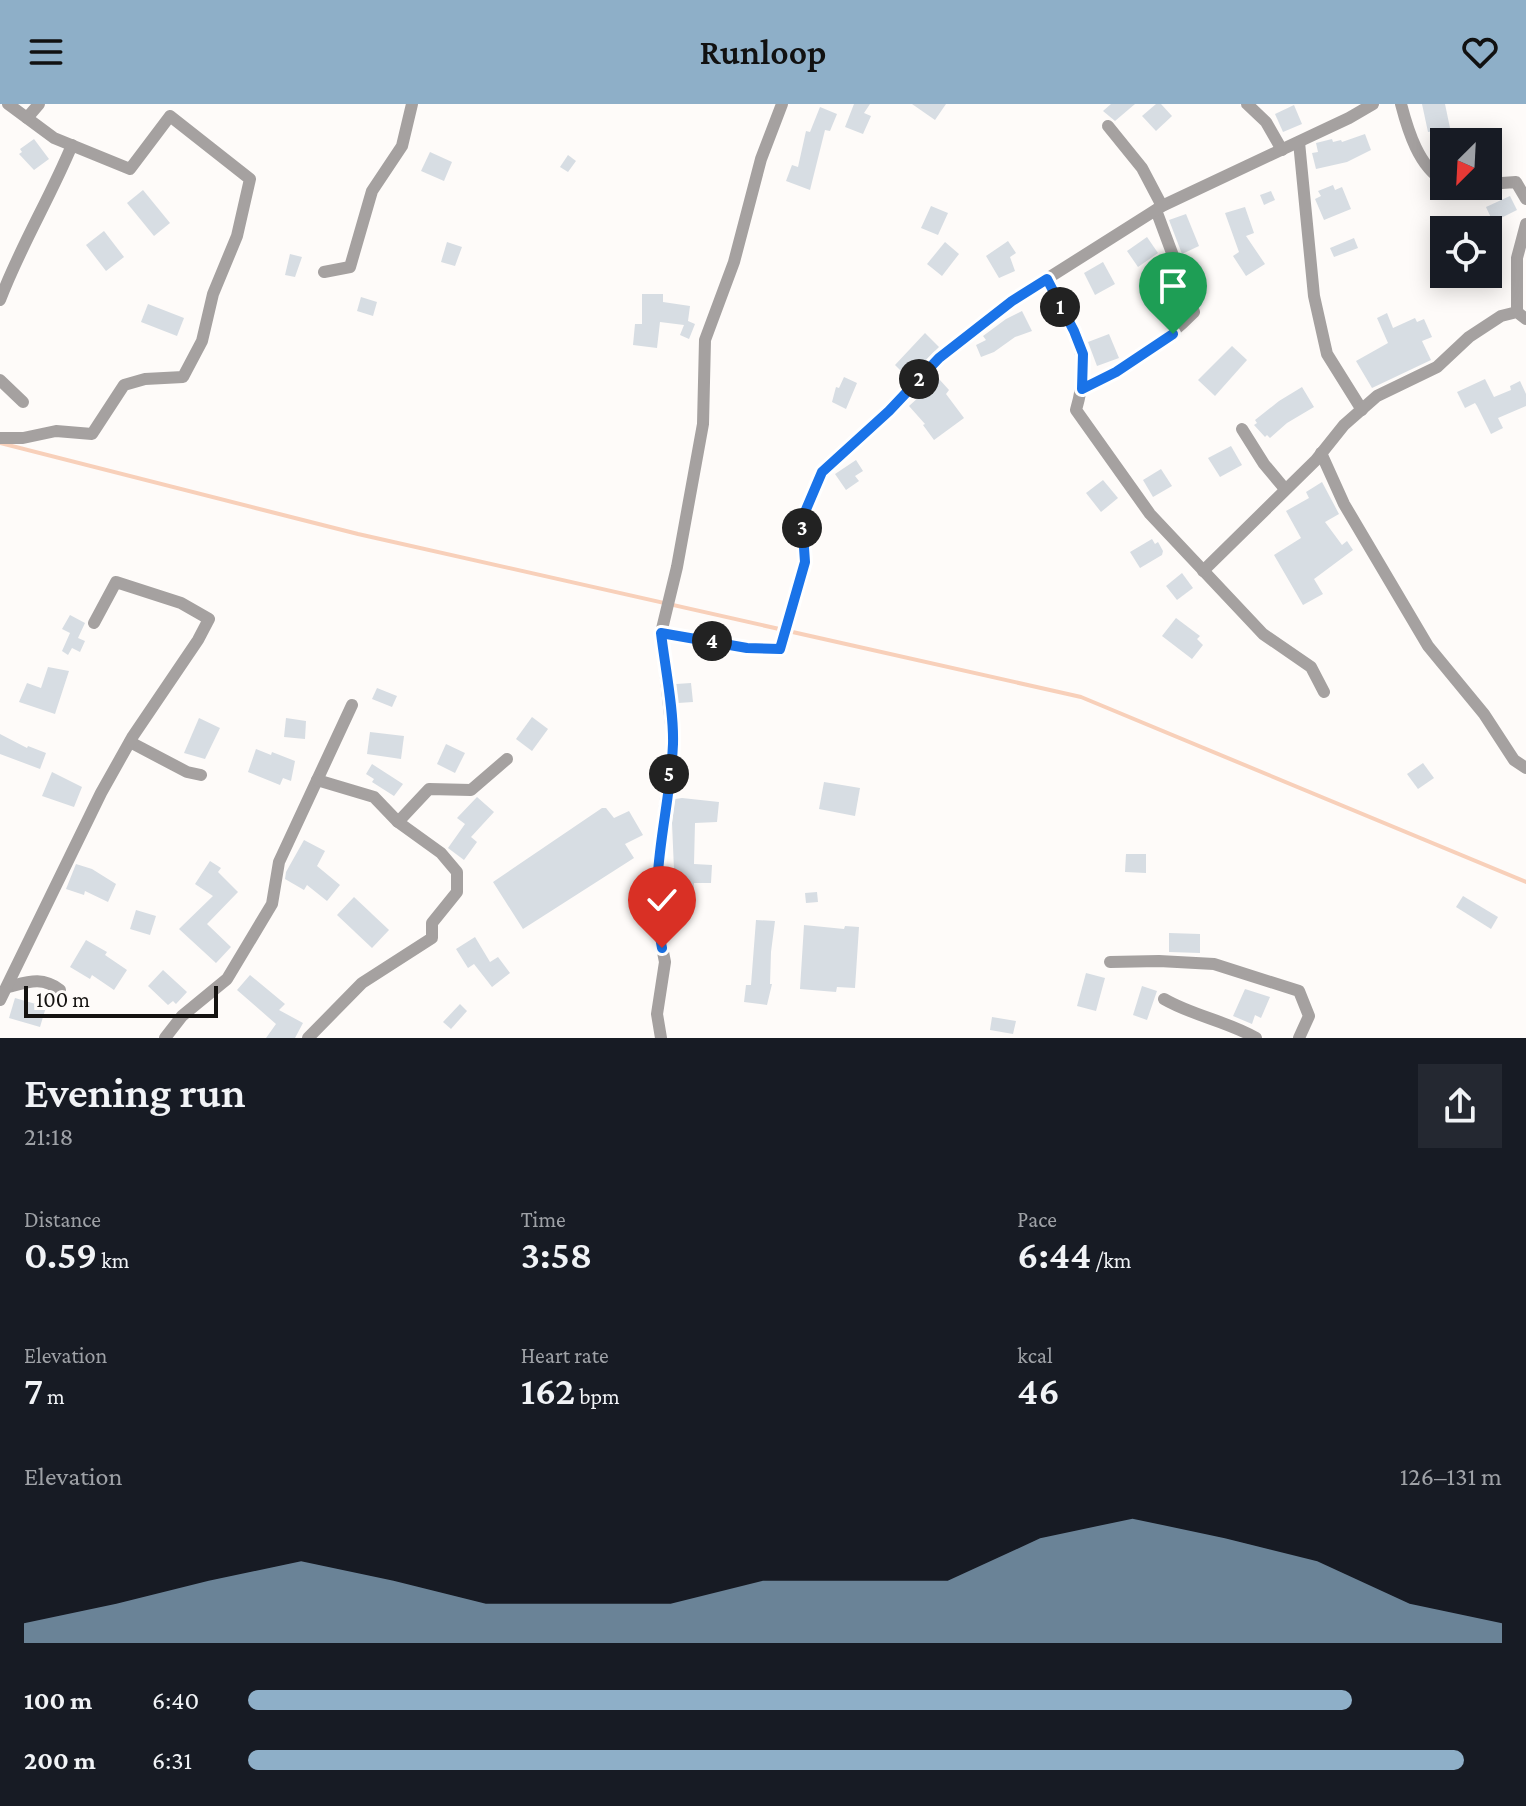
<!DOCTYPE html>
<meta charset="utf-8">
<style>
:root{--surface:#171b24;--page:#242831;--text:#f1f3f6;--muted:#9ea1a6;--accent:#8eafc8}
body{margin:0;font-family:"Crimson Pro",serif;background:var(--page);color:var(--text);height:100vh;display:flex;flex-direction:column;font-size:30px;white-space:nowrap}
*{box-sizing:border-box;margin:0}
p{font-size:26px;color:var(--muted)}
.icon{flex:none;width:44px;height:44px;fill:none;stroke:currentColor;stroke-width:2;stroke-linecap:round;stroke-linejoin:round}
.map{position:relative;height:934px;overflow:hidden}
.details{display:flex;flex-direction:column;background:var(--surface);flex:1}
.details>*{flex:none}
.needle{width:52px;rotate:204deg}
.tools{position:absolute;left:1430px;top:24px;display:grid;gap:16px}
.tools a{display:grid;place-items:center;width:72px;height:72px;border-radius:0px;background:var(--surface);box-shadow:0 4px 20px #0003;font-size:40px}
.scale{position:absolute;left:24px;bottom:20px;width:194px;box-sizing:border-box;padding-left:8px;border:4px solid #151311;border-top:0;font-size:22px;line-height:28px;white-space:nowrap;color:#151311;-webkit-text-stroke:6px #fefbf9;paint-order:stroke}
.pin{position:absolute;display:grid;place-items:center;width:68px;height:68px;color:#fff;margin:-82px -34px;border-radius:50% 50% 50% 0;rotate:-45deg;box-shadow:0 0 8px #0007}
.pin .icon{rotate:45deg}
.km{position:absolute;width:40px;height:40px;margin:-20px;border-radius:50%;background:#222;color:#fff;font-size:22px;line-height:40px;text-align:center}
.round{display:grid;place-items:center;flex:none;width:84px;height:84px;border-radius:0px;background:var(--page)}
.summary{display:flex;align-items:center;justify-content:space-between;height:136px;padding:0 24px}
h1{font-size:44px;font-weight:600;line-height:60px}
.metrics{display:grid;grid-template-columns:repeat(3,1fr);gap:12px;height:136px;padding:8px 24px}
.metrics div{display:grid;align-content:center}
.metrics b{font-size:40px;font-weight:600}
.metrics small{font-size:22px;font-weight:400}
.metrics p{font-size:22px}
.chart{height:224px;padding:16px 24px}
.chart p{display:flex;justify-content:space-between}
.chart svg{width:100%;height:144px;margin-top:8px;fill:var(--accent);opacity:.7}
ul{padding:0 24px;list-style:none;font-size:26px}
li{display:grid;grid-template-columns:128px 96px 1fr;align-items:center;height:60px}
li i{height:20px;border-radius:10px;background:var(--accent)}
header{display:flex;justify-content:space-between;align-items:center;height:104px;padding:0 24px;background:var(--accent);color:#111;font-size:36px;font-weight:600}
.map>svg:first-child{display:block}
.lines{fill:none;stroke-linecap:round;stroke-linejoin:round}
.stream{stroke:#f8d0ba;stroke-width:4}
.building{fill:#d7dde3}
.street{stroke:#a5a1a0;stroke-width:12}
.route-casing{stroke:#fff;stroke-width:16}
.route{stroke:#1a73e8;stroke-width:10}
</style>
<header><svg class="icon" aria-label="menu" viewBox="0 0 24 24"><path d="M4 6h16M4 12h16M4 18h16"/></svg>Runloop<svg class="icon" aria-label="heart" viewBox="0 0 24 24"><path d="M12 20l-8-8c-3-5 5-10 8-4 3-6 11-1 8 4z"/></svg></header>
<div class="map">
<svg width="1526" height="934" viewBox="0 0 1526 934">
<rect width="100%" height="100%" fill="#fefbf9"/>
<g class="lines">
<path class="stream" d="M0,339L358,430L1081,593L1526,778"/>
</g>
<g class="building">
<path d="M854,0H870L864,9L871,12L863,30L845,23Z"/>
<path d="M912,0H946L935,16Z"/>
<path d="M1111,0H1135L1115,17L1103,7Z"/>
<path d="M1156,0H1161L1172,12L1156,27L1142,12Z"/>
<path d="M1422,0H1445L1450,24L1428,28Z"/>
<path d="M1294,1L1302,20L1283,28L1275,10Z"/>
<path d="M820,3L837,10L830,27L825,26L810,86L786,77L792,61L798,63L806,27L810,28Z"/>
<path d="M1365,30L1371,46L1347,58L1316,65L1312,49L1318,48L1316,39L1332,35L1333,38L1341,36L1342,38Z"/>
<path d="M34,35L49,55L34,66L19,50L22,48L20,45Z"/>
<path d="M430,48L452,58L444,77L421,67Z"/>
<path d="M568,51L576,57L568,68L560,63Z"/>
<path d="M1333,81L1335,86L1342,83L1351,105L1324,116L1315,95L1321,92L1318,87Z"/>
<path d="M143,86L170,119L154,132L127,99Z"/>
<path d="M1271,87L1275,96L1264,101L1260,91Z"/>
<path d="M1510,92L1517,106L1493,118L1486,103Z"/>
<path d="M931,102L948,109L938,131L921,124Z"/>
<path d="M1245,103L1254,129L1246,132L1265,160L1246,172L1233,152L1239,148L1225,109Z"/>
<path d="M1186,110L1199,142L1182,150L1169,116Z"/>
<path d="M104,127L124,153L106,167L86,141Z"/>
<path d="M1147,133L1158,149L1138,163L1127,147Z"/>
<path d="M1354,134L1358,144L1334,153L1330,144Z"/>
<path d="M1008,137L1016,149L1010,153L1015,167L999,174L986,152Z"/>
<path d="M447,138L462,143L455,162L441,158Z"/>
<path d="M945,138L959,150L942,172L927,160Z"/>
<path d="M290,150L302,153L295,173L285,171Z"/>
<path d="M1103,158L1115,180L1095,191L1084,169Z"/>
<path d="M642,190H663V198L690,202L688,217L695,220L689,235L680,231L684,221L660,218L657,244L633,241L635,220H642Z"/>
<path d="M361,193L377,198L373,212L357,207Z"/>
<path d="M148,200L184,214L177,232L141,218Z"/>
<path d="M1022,207L1032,227L1015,233L994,248L981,253L976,241L986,236L983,232L1006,215Z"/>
<path d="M1387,209L1393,224L1415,214L1417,218L1424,215L1432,233L1422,237L1431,256L1372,284L1356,257L1388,239L1377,214Z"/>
<path d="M925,229L939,243L908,274L895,261Z"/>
<path d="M1109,230L1119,254L1097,262L1088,238Z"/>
<path d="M1232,242L1247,256L1215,292L1198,276Z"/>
<path d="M844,273L857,279L846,305L832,298L836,283L839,284Z"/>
<path d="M939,275L949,286L946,290L964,314L934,336L923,321L925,320L909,302Z"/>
<path d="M1485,275L1494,293L1511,286L1510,282L1520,277L1526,290V302L1498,314L1503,324L1491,330L1477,302L1475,299L1465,304L1457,288Z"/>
<path d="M1302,283L1314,303L1287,319L1270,334L1267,331L1265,333L1254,321L1257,319L1255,316L1279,297Z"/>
<path d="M1231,342L1242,361L1220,373L1208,354Z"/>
<path d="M856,356L863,367L855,372L859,377L846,386L835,370Z"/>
<path d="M1161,365L1172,382L1153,393L1143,376Z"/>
<path d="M1103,376L1118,394L1101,408L1086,389Z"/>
<path d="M1322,378L1339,410L1325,418L1342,441L1347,437L1353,446L1314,475L1323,490L1303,501L1274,451L1301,434L1286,407L1309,394L1306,388Z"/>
<path d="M1152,435L1155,440L1158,438L1163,447L1162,451L1140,464L1130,448Z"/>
<path d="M1182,469L1193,484L1177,496L1166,482Z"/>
<path d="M70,511L85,519L78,534L85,537L80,548L72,544L68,551L62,547L70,529L62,525Z"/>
<path d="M1176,514L1200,532L1197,535L1203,541L1192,555L1162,532Z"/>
<path d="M48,563L69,567L55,610L19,598L27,579L41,584Z"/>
<path d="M691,579L693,598L678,599L676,580Z"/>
<path d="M377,584L397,592L392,603L372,595Z"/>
<path d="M532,613L548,625L532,647L516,635Z"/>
<path d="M199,614L220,624L205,655L184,649Z"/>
<path d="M286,614L306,617L305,635L284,633Z"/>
<path d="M370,628L404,632L401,655L367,650Z"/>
<path d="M0,630L27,644L28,642L46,649L40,665L0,650Z"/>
<path d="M446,640L465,649L455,669L437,660Z"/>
<path d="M256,645L271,651L272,648L295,657L291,677L283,674L280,681L248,668Z"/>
<path d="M1423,659L1434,674L1418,685L1407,670Z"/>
<path d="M372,660L403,680L394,692L372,678L374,675L366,670Z"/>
<path d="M52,668L82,683L74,703L42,692Z"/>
<path d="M824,678L860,684L855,712L819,705Z"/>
<path d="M477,693L494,708L471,733L477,738L464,756L448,744L465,720L457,714Z"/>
<path d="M682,694L719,698L717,718L695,719L694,760L712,761L711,779H694L693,794L670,793L674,766L672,719L675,695Z"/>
<path d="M602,704H606L614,714L629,707L643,731L625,740L634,754L523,825L493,778Z"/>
<path d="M304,736L325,747L317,762L340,781L327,797L307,781L304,786L285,775L286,768Z"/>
<path d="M1126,750H1146V769L1125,768Z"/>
<path d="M210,757L221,764L218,768L238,788L207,820L231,843L216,859L179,825L213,792L195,780Z"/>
<path d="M76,760L92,765L116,780L108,798L85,787L84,791L66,785Z"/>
<path d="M817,788L818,798L806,799L805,789Z"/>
<path d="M1463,792L1498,813L1491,825L1456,803Z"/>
<path d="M354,793L389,826L372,844L337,811Z"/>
<path d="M136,806L156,812L150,831L130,825Z"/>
<path d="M756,816L775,817L771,848L770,880H772L767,901L744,898L746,881H751Z"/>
<path d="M804,821L844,825L845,822L859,823L855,884L837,883L836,888L800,885Z"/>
<path d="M1169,829L1200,830V849L1169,848Z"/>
<path d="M475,833L490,858L498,853L510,869L492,883L474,860L468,864L456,845Z"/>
<path d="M86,836L107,848L105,851L127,866L114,886L92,871L90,875L70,863Z"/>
<path d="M163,866L187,888L176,900L173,897L168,901L148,882Z"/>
<path d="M1086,869L1105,874L1096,907L1077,902Z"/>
<path d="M250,871L285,900L279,906L303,919L295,934H266L276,920L237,886Z"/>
<path d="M1142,882L1157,887L1147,916L1133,911Z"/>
<path d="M1245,885L1270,893L1261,914L1255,911L1252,920L1233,912Z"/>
<path d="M15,894L46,903L40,923L9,914Z"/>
<path d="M460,900L467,907L451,925L443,918Z"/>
<path d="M992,913L1016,917L1013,930L990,926Z"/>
</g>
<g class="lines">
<g class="street">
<path d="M1247,0L1266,18L1282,46"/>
<path d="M1401,0C1408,27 1419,63 1444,77"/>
<path d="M27,14L39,0"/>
<path d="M1108,22L1142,64L1162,102"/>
<path d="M1299,38L1314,192L1327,250L1362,306"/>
<path d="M1488,80L1516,78L1526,95"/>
<path d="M1454,82L1460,85L1475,82"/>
<path d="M324,168L350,163L372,87L402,42L412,0"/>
<path d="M1047,175C1071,227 1094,244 1076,306L1150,410L1263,530L1311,563L1324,588"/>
<path d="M0,196C20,143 50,94 72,41"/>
<path d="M1517,208V154L1526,120"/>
<path d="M0,276L23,298"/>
<path d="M1082,285C1123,264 1162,241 1194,208L1156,106"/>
<path d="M1242,325L1264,360L1285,385"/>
<path d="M0,334H23L56,327L92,330L124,281L145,275L183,273L202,237L213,190L237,132L250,75L170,12L130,65L54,34L8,0"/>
<path d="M1321,349L1344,400L1428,542L1484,610L1514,656L1526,664"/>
<path d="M1203,467L1316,356L1344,321L1377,292L1437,263L1469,233L1501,212L1517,208L1526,215"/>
<path d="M661,529L747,544L780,545L805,458L802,415L822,368L889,307L939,254L1012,197L1162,102L1349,14L1373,0"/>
<path d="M130,638L187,668L201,671"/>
<path d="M398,718L429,685L471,686L507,655"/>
<path d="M1110,858L1159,857L1214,860L1299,887L1309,912L1299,934"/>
<path d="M8,883C28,878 42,872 60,886"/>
<path d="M1164,895C1193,912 1227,917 1256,934"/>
<path d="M0,896L101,689L133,632L198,536L209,515L181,499L116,478L94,519"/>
<path d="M165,934L182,912L227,875L272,800L279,758L352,601"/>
<path d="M308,934L362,879L432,834V819L457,788V768L441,749L398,718L374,693L317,676"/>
<path d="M661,934L657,910L665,858L658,823L656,771L673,639L661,529L677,463L703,320L705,236L734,158L761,55L782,0"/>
</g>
</g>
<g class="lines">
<defs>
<path id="route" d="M662,844C647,772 670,710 673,640C674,606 665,563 661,529L747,544L780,545L805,458L802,415L822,368L889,307L939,254L1012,197L1047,175L1074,227L1083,250L1082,285L1116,268L1173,230"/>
</defs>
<use href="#route" class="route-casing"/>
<use href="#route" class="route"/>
</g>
</svg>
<div class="tools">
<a><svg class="needle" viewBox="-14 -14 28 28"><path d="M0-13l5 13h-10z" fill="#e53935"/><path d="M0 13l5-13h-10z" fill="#9ea1a6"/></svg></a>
<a><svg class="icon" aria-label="locate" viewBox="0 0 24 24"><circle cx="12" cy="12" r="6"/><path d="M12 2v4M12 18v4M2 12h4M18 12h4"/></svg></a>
</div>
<div class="scale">100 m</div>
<div class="pin" style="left:1173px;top:230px;background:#1e9e55"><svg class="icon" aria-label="arrive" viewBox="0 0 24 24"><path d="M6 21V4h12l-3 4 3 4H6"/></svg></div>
<div class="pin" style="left:662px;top:844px;background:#d93025"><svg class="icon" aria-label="check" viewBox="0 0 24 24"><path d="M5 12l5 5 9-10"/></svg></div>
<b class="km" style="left:1060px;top:203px">1</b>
<b class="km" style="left:919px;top:275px">2</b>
<b class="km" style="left:802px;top:424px">3</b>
<b class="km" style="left:712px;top:537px">4</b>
<b class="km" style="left:669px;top:670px">5</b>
</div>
<section class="details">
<div class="summary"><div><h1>Evening run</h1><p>21:18</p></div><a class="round"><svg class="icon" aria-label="share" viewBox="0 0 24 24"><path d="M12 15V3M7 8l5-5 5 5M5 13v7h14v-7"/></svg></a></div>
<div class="metrics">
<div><p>Distance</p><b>0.59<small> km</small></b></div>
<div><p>Time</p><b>3:58</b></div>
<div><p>Pace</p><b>6:44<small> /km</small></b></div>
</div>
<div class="metrics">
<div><p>Elevation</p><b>7<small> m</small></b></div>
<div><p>Heart rate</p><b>162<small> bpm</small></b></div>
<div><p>kcal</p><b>46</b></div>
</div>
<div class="chart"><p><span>Elevation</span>126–131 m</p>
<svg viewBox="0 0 160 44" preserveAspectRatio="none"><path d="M0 44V38L10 32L20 25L30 19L40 25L50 32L60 32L70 32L80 25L90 25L100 25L110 12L120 6L130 12L140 19L150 32L160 38V44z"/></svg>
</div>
<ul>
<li><b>100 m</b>6:40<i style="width:88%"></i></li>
<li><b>200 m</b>6:31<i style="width:97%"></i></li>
</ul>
</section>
